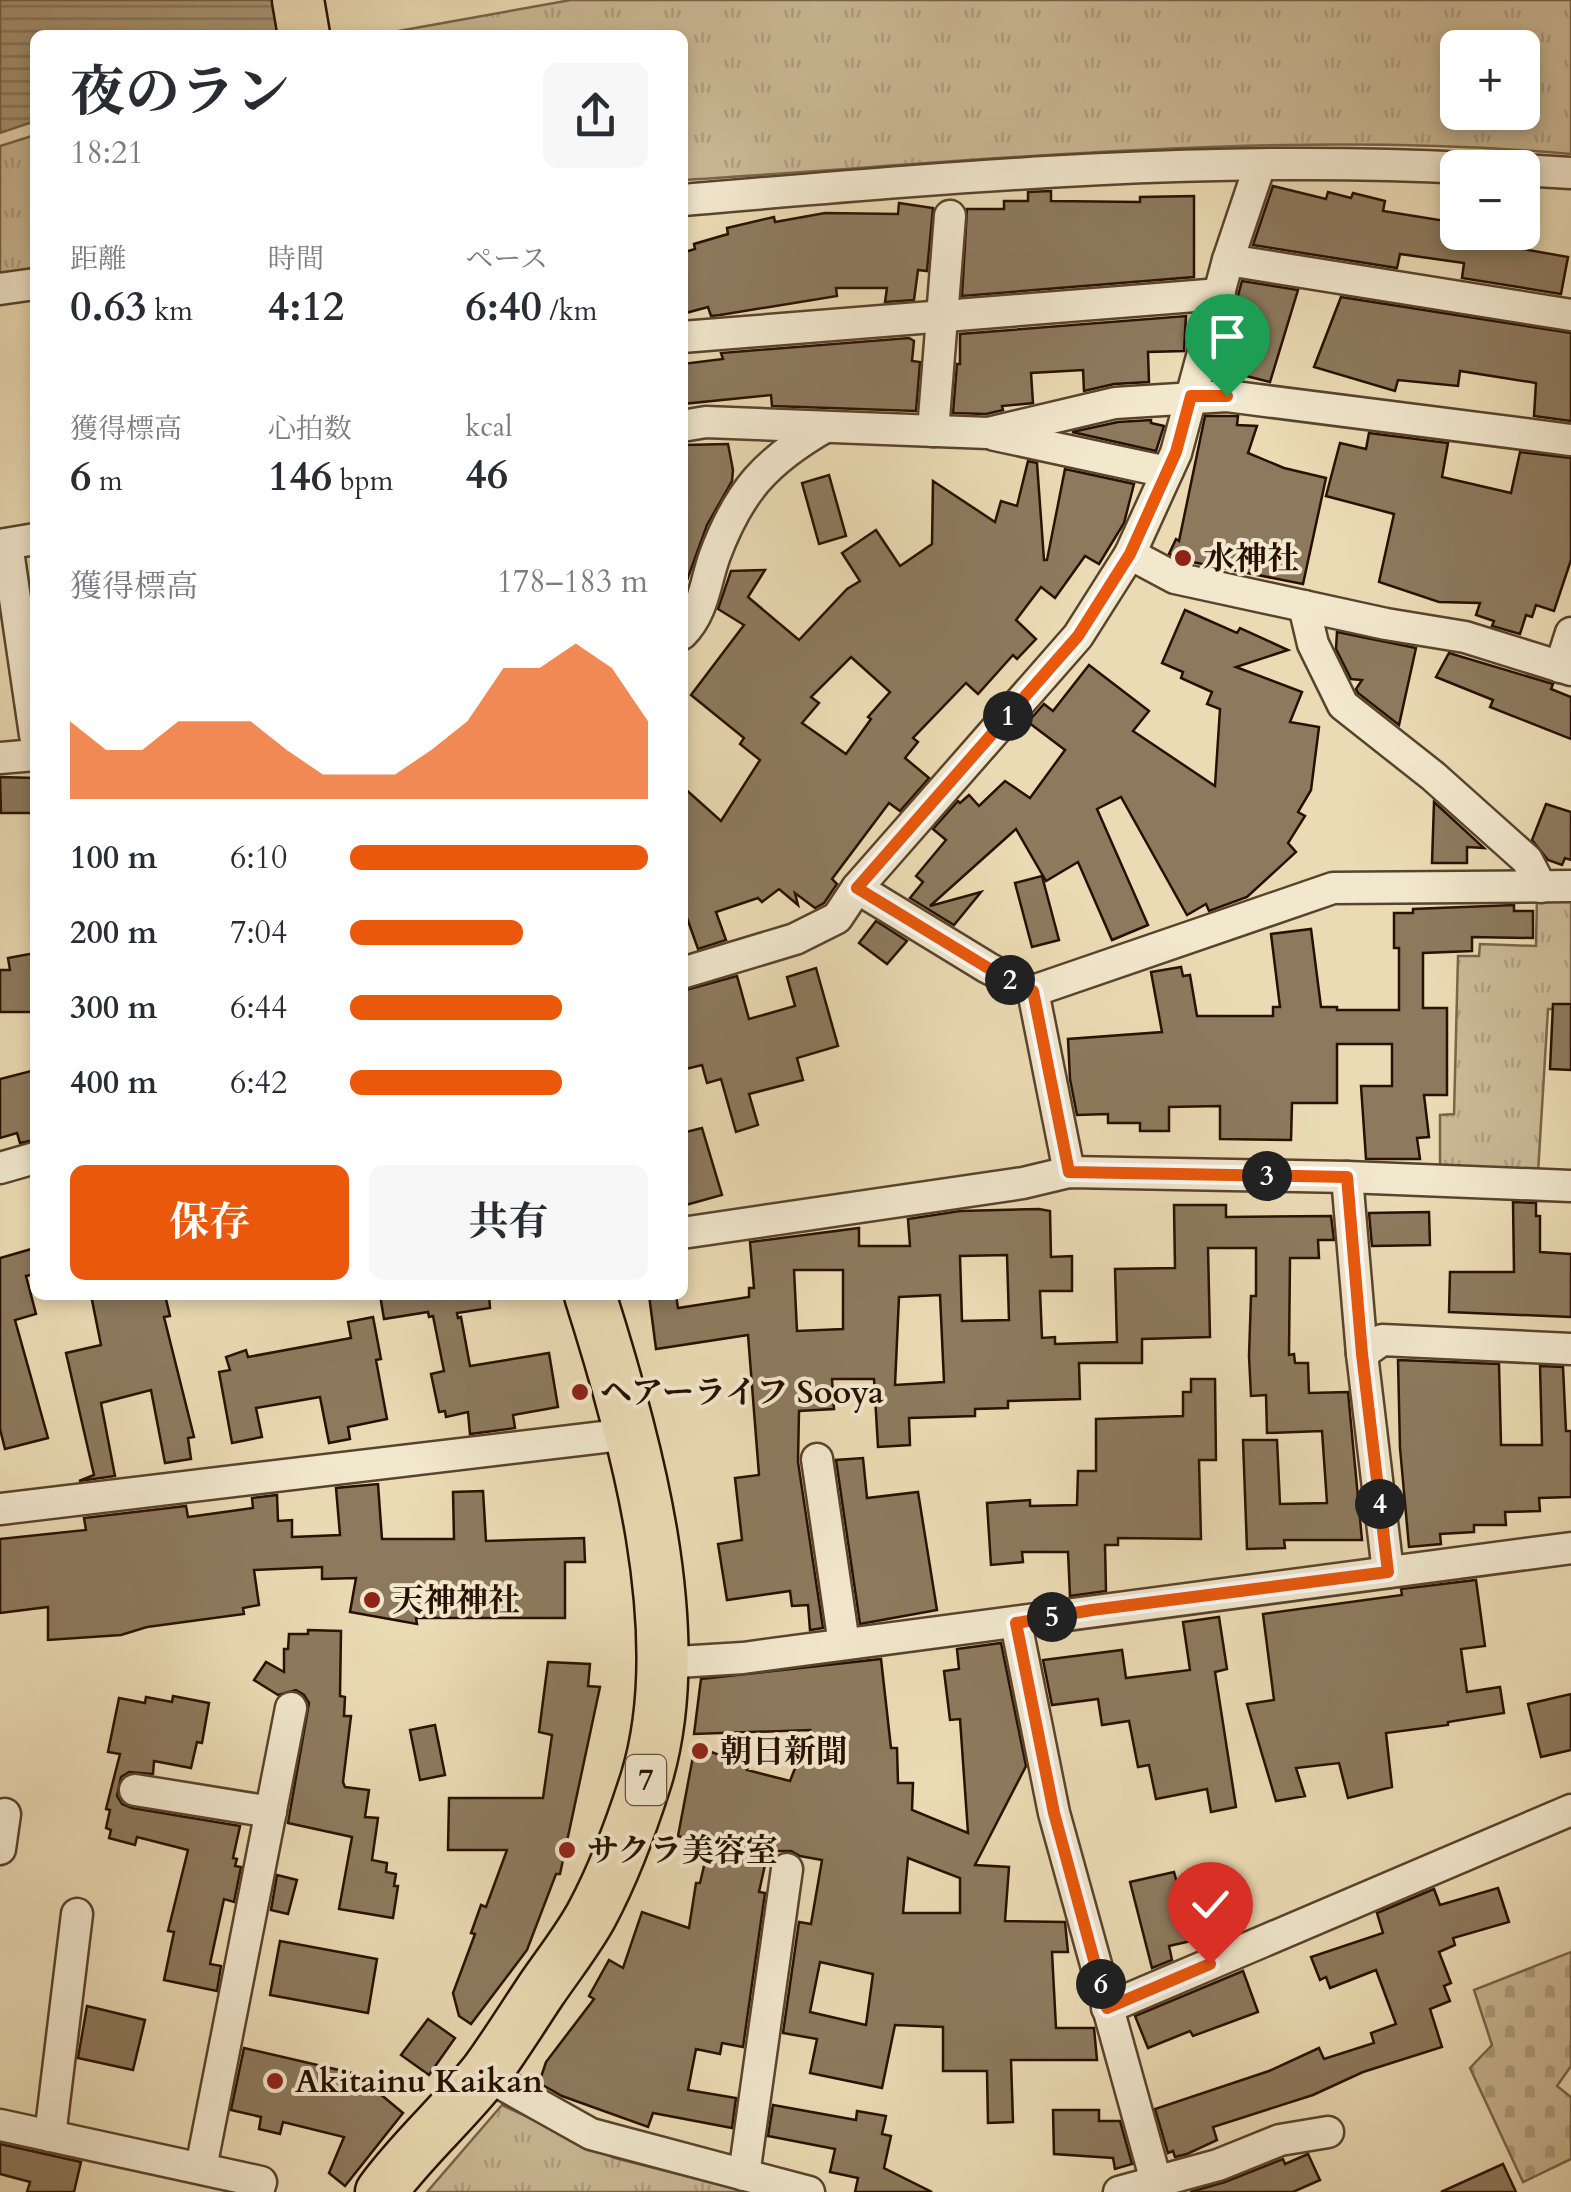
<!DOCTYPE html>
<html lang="ja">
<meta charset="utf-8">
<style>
:root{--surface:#fff;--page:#f7f7f7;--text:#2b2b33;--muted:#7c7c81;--accent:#ea580c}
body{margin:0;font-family:Cardo,"Noto Serif JP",serif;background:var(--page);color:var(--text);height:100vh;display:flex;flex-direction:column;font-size:38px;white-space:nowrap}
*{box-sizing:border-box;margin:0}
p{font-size:32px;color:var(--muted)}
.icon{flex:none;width:55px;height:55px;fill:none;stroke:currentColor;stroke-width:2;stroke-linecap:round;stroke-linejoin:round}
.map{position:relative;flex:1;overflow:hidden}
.sheet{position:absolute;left:30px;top:30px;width:658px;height:1270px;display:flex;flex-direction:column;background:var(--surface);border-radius:15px;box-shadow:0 5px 15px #0003}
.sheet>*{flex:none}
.fabs{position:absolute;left:1440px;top:30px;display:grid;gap:20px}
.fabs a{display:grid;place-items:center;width:100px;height:100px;border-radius:15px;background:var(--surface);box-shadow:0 5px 15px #0003;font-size:50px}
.pin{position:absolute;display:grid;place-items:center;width:85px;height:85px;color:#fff;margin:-102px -42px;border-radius:50% 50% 50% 0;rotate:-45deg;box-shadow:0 0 10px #0007}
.pin .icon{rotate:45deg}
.km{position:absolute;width:50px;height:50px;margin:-25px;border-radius:50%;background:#222;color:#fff;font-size:28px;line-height:50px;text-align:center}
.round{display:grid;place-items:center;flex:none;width:105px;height:105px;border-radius:15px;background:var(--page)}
.headline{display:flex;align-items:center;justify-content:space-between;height:170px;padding:0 40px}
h1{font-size:55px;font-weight:700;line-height:75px}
.stats{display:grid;grid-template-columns:repeat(3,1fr);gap:15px;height:170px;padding:10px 40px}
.stats div{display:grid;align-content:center}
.stats b{font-size:42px;font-weight:700}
.stats small{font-size:28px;font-weight:400}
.stats p{font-size:28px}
.chart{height:280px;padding:20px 40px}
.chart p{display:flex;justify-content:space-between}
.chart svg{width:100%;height:180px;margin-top:10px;fill:var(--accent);opacity:.7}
.action{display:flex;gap:20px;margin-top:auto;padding:20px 40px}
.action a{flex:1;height:115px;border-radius:15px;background:var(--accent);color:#fff;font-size:40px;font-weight:700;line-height:115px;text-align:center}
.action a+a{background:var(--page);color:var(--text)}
ul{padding:0 40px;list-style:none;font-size:32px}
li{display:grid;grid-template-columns:160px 120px 1fr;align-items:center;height:75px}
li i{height:25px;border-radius:12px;background:var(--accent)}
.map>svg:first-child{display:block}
.grass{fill:url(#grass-tufts);stroke:#79644a;stroke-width:2.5;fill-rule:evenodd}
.cemetery{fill:url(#cemetery-stones);stroke:#79644a;stroke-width:2.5}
.water{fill:url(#water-rules);stroke:#756047;stroke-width:2.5}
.building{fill:#8d7a5e;stroke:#281000;stroke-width:2.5;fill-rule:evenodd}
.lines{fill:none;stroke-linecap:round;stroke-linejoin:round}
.minor-casing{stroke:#59432d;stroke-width:35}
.trunk-casing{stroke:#281000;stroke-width:55}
.minor{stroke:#f2e8ce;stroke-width:30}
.trunk{stroke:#ebdbb4;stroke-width:50}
.route-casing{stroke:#fff;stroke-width:20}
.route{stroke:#ea580c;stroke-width:12}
.poi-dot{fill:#8f2418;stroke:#f2e8ce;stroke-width:4}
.labels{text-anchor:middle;stroke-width:8;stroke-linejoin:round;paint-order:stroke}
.shield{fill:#f2e8ce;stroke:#65513e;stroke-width:2.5}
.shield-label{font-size:30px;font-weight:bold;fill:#281000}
.poi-label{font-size:32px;font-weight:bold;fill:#281000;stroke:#f2e8ce;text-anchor:start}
</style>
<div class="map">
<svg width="1571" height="2192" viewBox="0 0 1571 2192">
<defs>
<pattern id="grass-tufts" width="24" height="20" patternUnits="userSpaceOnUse" patternTransform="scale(2.5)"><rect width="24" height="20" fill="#cab895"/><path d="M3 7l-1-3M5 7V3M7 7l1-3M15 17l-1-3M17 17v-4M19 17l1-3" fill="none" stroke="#ae9d7f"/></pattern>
<pattern id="cemetery-stones" width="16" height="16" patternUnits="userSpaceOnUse" patternTransform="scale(2.5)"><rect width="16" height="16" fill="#cab895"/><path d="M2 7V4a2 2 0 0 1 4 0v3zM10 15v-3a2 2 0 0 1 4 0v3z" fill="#ae9d7f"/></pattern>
<pattern id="water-rules" width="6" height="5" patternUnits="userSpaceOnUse" patternTransform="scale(2.5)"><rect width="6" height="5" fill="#a99677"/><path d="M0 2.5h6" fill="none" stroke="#8a795f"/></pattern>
</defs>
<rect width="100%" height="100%" fill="#ebdbb4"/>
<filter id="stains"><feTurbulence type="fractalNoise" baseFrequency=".002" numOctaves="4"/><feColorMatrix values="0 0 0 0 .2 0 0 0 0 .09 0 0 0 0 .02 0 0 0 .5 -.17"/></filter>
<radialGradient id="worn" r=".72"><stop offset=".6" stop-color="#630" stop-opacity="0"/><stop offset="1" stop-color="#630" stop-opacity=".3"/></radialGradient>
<g class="grass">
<path d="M571,0H1571V154C1278,128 975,162 683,180L682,35H376ZM1458,48H1522V112H1458Z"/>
<path d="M35,135V270L0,276V146Z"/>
<path d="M1537,896H1571V1009H1548L1538,1173L1440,1171V1115L1454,1114L1458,956H1479L1480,944L1536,946Z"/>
<path d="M502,2105L615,2158L749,2192H427Z"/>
</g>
<path class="cemetery" d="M1571,1952V2066L1557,2086L1571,2097V2159L1523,2182L1470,2068L1492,2045L1474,1990Z"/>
<path class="water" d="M0,0H311L277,35H35V121L0,133Z"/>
<g class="building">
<path d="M1273,186L1326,199L1328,192L1351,198L1353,193L1385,201L1383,211L1458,223V232H1520L1517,248L1568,257L1561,294L1462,278L1464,263L1400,254L1397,268L1253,245Z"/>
<path d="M1051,191V201L1140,202V197L1194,196V277L962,296L967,209H1004V201H1028V192Z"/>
<path d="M899,203L933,208L927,271L918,270L914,300L885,302L887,288H836L837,296L720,315L711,316L708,307L682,314V253L695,249L694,244L728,234L727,228L774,217L775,222L825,213L898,214Z"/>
<path d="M1242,281L1298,290L1270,382L1218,369Z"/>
<path d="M1341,297L1571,333V421L1534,416L1536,383L1460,371L1458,386L1398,380L1395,391L1314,367Z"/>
<path d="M1186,316L1184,351L1148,352L1149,382L1114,384L1084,391L1083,370L1031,373L1033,403L1002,406L1003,410L986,414L953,413L957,364H960V334Z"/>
<path d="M909,338L914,341L912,361L920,362L916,411L772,406L771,395L682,404V364L723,359L721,353Z"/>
<path d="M1205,416H1238L1237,425L1257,426L1248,453L1284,468L1326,478L1303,584L1182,560L1169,554L1176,539L1179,541Z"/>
<path d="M1151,420V423L1164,426L1156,451L1072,432L1118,422Z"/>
<path d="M1369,433L1448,443L1442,477L1511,493L1520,452L1571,458V560L1554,611L1536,605L1532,617L1526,615L1520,634L1492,626L1494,621L1476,615L1480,603L1439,602L1379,582L1394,514L1326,496L1340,443L1366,449Z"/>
<path d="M684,445L728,444L733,470L732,481L707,525L682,594Z"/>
<path d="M1028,461L1037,463L1044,560H1047L1065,469L1134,484L1124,523L1099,564L1085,556L1055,598L1041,587L1016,620L1036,639L1017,659L1013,655L978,694L966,683L913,738L918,742L905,758L929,778L900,811L889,803L832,879L837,884L824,903L815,908L795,893L798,905L779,889L762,902L758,898L716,912L726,940L698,949L682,904V786L721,821L760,760L740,744L744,738L691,695L744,625L718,609L731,571L765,570L748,597L799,640L847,589L860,581L842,553L876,530L900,566L932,544L933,481L995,522L1001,501L1017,506ZM851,657L890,692L868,717L871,719L846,754L802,723L819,703L811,697Z"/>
<path d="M829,475L846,536L819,544L802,483Z"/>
<path d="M1185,610L1237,633L1240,628L1288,650L1236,667L1302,692L1290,722L1319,727L1311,790L1298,812L1305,816L1288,843L1296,852L1247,897L1209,911L1206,904L1187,915L1121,797L1097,809L1148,925L1112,940L1078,862L1046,881L1016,829L930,906L981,892L954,925L910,898L923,882L916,876L946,840L933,829L958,801L960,803L969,795L979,806L1005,781L1030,798L1065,750L1028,722L1044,704L1053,711L1089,665L1149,711L1133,731L1215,786L1220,709L1207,704L1212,692L1181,678L1183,672L1162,663Z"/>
<path d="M1337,632L1416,648L1399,725L1358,693L1356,689L1362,680L1351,679L1336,649Z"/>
<path d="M1449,653L1553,684L1551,689L1571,697V739L1490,707L1493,700L1436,677Z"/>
<path d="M0,777L35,778V813H1Z"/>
<path d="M1434,802L1484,848L1467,847V863H1432Z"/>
<path d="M1546,804L1571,812V860L1565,858L1562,865L1548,860L1532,840Z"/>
<path d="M1042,876L1059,940L1032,947L1015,883Z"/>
<path d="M1514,905V911H1533V938L1472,937V951L1423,953V1008H1447V1095H1424L1429,1137L1417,1138L1420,1159H1366L1361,1086H1392V1044H1337V1103H1292L1291,1140L1220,1139V1106L1169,1107V1131H1140V1123H1108V1114L1077,1115L1070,1079L1068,1039L1162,1032L1151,972L1181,967L1183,976L1190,975L1197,1016H1273V1007H1280L1271,934L1311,929L1321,1007H1337V1010H1399V948H1394V913H1413V909Z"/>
<path d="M876,921L907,941L887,964L859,943Z"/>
<path d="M35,953V1012H0V970H10L8,958Z"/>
<path d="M816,968L838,1046L797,1058L803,1080L749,1094L758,1125L736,1132L721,1079L707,1083L702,1065L682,1070V991L737,976L749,1019L795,1006L787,977Z"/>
<path d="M1553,1004H1571V1070L1550,1069Z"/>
<path d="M35,1070V1140L20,1143L17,1133L0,1138V1079Z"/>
<path d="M702,1128L722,1195L682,1206V1133Z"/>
<path d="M1513,1202L1536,1203V1216H1540V1252L1571,1254V1317L1449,1312L1450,1272H1514Z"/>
<path d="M1174,1205H1226V1217L1331,1216L1334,1240H1318L1319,1258H1290L1289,1355L1294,1354L1295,1363H1308L1309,1393L1348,1392L1362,1540H1284L1285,1548L1247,1549L1243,1440H1277L1280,1504L1327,1503L1322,1431L1267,1433L1266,1395L1251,1396L1249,1356L1251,1296H1256V1248H1208L1210,1337L1142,1339V1363H1079L1080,1399L1008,1401V1408L975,1409V1416L909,1418L910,1445L878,1447L874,1379H832L834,1409L799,1411L798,1462L823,1628L810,1630L808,1605L792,1606L790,1591L727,1600L718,1544L742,1540L735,1478L759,1475L748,1335L656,1349L649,1295H676L678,1308L749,1297V1288H754L750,1242L859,1228V1246H910L908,1219L960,1211L1039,1209L1050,1211L1051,1257L1072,1256V1291H1040L1042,1338L1055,1337V1344L1117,1342L1115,1269L1175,1268ZM1007,1255L1009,1320L962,1321L960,1256ZM794,1270H843V1329L797,1331ZM940,1295L944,1382L895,1385L899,1297Z"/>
<path d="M1429,1212L1430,1245L1372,1246L1369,1213Z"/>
<path d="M35,1248V1274L26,1276L36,1314L15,1320L48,1438L5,1449L0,1429V1258Z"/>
<path d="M91,1295H165L170,1316L164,1317L194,1437L188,1438L191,1459L165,1463L151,1390L101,1403L115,1476L79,1481L94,1475L66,1353L101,1345Z"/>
<path d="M380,1295H489L490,1308L457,1313L458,1318L461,1317L470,1366L549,1353L558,1407L513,1415L515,1428L470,1434L468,1412L446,1417L445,1411L439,1412L431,1374L444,1371L433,1316L429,1317L428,1312L384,1319Z"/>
<path d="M373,1317L381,1359L376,1360L387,1419L348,1427L350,1439L329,1443L320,1397L256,1408L262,1437L232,1443L219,1372L230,1370L226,1357L246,1350L248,1357L351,1338L348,1322Z"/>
<path d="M1398,1360L1499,1364L1501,1445H1542L1540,1366L1563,1367L1566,1431H1571V1497L1539,1498L1540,1511L1505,1512L1506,1525H1474V1532L1440,1534L1441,1544L1409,1547L1400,1448Z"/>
<path d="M1191,1379H1215L1216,1460H1199L1201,1539L1118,1538V1545H1105L1106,1591L1070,1596L1068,1552H1022L1023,1562L991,1565L987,1503L1030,1500V1506L1077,1505L1078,1471H1096V1419L1183,1416V1392H1191Z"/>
<path d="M863,1458L867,1498L918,1492L937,1610L860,1624L836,1460Z"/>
<path d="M378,1484L382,1539H454L453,1492L483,1491L486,1541L584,1538L585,1562H565V1618H416L417,1624L350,1612L356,1578L322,1579V1567L254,1570L259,1605L243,1608L244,1614L147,1627L121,1635L48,1640V1607L0,1613V1539L86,1530L84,1518L186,1506L188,1517L253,1508L252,1498L277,1495L278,1521L292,1520V1537L340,1535L336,1488Z"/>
<path d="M1476,1580L1485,1646L1461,1649L1467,1692L1500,1687L1504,1713L1448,1722V1725L1386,1733L1392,1787L1348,1798L1339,1763L1296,1768L1305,1796L1276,1801L1247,1704L1274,1700L1263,1614L1402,1595L1401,1589Z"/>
<path d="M1219,1617L1227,1669L1215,1672L1236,1807L1211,1812L1207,1789L1156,1799L1149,1765L1138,1767L1129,1721L1102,1725L1098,1699L1052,1705L1043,1660L1122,1650L1126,1678L1190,1670L1183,1622Z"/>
<path d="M308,1630L341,1631L340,1696L345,1697L344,1716H351L343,1782L345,1787L369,1790L365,1817L378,1818L372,1860L387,1863L386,1872L396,1874L394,1886H398L393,1918L339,1909L352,1837L288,1823L309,1703L304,1695L296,1690L278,1695L254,1680L266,1662L284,1672V1649H288L289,1634H308Z"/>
<path d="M1001,1643L1026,1766L975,1865L1009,1867L1005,1921L1065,1922L1068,1952H1052L1056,2028H1094L1097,2060H1011L1013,2122L988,2123L987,2071H943V2027L895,2025L882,2088L810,2073L817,2039L783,2033L799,1922L811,1924L822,1860L800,1856L791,1851H768L759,1892L765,1893L743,2047L722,2043L720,2054L696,2049L688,2090L736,2098L732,2128L653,2113L648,2127L562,2096L539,2083L546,2062L594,1999L589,1996L609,1960L623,1968L642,1912L689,1928L696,1883H700L709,1844L678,1836L695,1746L749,1766L747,1770L790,1781L810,1730L694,1734L701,1679L881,1659L891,1748H897L898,1783H913L912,1810L968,1833L960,1719L950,1720L944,1671L959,1669L957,1649ZM908,1858L960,1878V1913H903ZM820,1962L873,1974L866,2025L810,2012Z"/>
<path d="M548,1662L590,1664L588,1686L600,1687L560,1874H556L527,1950L471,2024L459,2016L453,1993L475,1934L471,1933L481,1905L486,1907L507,1850H448L449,1798H543L552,1735L539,1732Z"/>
<path d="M1571,1694V1750L1541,1757L1528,1704Z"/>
<path d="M173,1696L209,1703L202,1743L197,1742L191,1768L154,1761L153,1774L129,1772L121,1777L117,1796L122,1804L132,1808L240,1826L233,1858L237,1859L235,1866L241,1867L234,1902L224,1899L210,1964L221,1966L217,1991L164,1980L174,1932L168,1931L188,1850L137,1837L135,1845L109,1838L111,1830L106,1828L110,1810L106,1809L120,1754L108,1752L119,1698L145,1703L146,1697L172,1702Z"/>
<path d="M435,1725L445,1775L420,1780L410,1730Z"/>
<path d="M1174,1872L1179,1890L1227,1878L1239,1930L1169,1946L1172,1960L1152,1968L1130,1882Z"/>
<path d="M277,1875L297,1880L288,1914L271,1910Z"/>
<path d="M1498,1888L1509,1922L1453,1938L1455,1945L1439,1952L1451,1983L1444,1986L1450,2001L1430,2009L1442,2047L1363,2072L1313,2095L1213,2127L1217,2140L1187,2154L1175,2157L1173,2151L1168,2153L1155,2109L1269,2071L1319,2048L1324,2059L1374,2043L1371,2033L1396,2024L1376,1970L1330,1988L1326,1977L1320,1980L1311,1957L1383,1933L1377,1913L1434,1889L1440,1905Z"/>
<path d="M280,1941L377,1959L368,2013L270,1995Z"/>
<path d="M1243,1971L1258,2012L1193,2036L1190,2031L1148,2048L1135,2016Z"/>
<path d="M87,2006L145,2020L133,2070L78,2058Z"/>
<path d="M428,2019L455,2038L429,2075L401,2055Z"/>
<path d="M244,2048L356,2074L403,2113L345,2186L329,2173L344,2137L283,2122L280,2134L259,2129L261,2117L231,2110Z"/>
<path d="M773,2105L856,2120L857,2111L886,2116L882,2134L891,2136L884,2168L932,2192H855L858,2178L830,2172L835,2149L768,2136Z"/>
<path d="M1053,2110H1099V2121H1120L1132,2164L1115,2169L1113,2158L1054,2154Z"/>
<path d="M0,2144L81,2162L74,2192H27L30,2182L0,2174Z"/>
<path d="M1308,2154L1320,2180L1293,2192H1190L1225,2182L1283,2159L1285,2164Z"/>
<path d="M1503,2164L1516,2192H1441Z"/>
</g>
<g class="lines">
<defs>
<g id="minor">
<path d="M1522,170L1571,173"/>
<path d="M682,200C943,178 1206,154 1467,168"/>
<path d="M1228,260L1571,315"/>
<path d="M0,289L35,284"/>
<path d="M682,337L1220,294"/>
<path d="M682,426L706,422L988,433L1115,403L1227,396L1571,440"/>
<path d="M933,431L950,216"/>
<path d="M995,435L1167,472"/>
<path d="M7,544L35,735"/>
<path d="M0,545L35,539"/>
<path d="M1130,554L1175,578L1386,624L1465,637L1571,670"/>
<path d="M1304,606L1313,644L1343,705L1433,776L1527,860L1541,887"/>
<path d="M682,634C704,612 705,582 715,555C739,491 766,461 825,427"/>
<path d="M1560,667L1571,633"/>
<path d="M0,758L35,755"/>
<path d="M857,888L988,968L1033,991"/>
<path d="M682,973L795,939L837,918L857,888L1078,636L1130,554L1176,453L1228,260L1260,165"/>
<path d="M0,1168L35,1158"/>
<path d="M1069,1172L1033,991L1333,888L1571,886"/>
<path d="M1347,1177L1362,1354"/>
<path d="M682,1233L1023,1183L1069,1172L1347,1177L1571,1186"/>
<path d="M817,1459L844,1644"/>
<path d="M0,1509L629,1434"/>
<path d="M1388,1572L1362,1354L1382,1340L1571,1349"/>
<path d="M1016,1623L1054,1813L1159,2192"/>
<path d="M661,1663L743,1658L1571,1548"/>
<path d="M135,1790L271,1812"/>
<path d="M0,1849L5,1814"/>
<path d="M1107,2008L1571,1810"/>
<path d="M484,2074L591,2134L809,2192"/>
<path d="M0,2125L261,2182L258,2192"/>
<path d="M50,2136L77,1914"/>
<path d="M201,2168L291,1708"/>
<path d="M744,2175L787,1869"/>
<path d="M1119,2192L1218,2165L1280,2140L1328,2132"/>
</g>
<g id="trunk">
<path d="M298,0L304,35"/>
<path d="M381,2192C412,2149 453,2114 486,2072C505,2046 523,2017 541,1990C558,1965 578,1940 592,1914C614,1873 632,1824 646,1780C691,1634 635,1436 590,1295"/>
</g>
</defs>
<use href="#minor" class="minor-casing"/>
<use href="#trunk" class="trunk-casing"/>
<use href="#minor" class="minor"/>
<use href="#trunk" class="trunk"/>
</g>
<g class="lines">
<defs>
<path id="route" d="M1210,1964L1107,2008L1054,1813L1016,1623L1092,1610L1388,1572L1362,1354L1347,1177L1069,1172L1033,991L988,968L857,888L1078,636L1130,554L1176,452L1191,396H1227"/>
</defs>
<use href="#route" class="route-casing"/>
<use href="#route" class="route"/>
</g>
<g class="poi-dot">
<circle cx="1183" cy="558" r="10"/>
<circle cx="580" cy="1392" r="10"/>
<circle cx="372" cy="1600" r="10"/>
<circle cx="700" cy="1751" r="10"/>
<circle cx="567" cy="1850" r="10"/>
<circle cx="275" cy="2081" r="10"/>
</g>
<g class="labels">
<rect class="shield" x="626" y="1755" width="40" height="50" rx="8"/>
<g class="shield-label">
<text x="646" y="1790">7</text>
</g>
<g class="poi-label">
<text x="1203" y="569">水神社</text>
<text x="600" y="1403">ヘアーライフ Sooya</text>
<text x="392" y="1611">天神神社</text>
<text x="720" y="1762">朝日新聞</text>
<text x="587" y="1861">サクラ美容室</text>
<text x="295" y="2092">Akitainu Kaikan</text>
</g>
</g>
<rect width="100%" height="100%" filter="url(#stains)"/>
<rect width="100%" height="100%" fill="url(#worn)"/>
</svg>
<div class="fabs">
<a>+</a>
<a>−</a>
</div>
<div class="pin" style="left:1227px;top:396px;background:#1e9e55"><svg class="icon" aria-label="arrive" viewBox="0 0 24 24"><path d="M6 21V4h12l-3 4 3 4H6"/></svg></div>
<div class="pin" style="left:1210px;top:1964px;background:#d93025"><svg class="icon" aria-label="check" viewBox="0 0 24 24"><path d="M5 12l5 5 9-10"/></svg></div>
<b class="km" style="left:1008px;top:716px">1</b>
<b class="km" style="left:1010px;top:980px">2</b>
<b class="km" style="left:1267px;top:1176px">3</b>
<b class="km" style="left:1380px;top:1504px">4</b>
<b class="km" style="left:1052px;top:1617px">5</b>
<b class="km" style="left:1101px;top:1984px">6</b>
<section class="sheet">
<div class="headline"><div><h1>夜のラン</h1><p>18:21</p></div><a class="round"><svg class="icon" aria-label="share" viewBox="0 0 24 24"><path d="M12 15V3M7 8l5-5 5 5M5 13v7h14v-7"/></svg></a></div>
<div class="stats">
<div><p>距離</p><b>0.63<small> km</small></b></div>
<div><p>時間</p><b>4:12</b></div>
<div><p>ペース</p><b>6:40<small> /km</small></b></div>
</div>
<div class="stats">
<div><p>獲得標高</p><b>6<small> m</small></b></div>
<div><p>心拍数</p><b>146<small> bpm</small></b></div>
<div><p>kcal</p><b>46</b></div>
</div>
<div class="chart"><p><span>獲得標高</span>178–183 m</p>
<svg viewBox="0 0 160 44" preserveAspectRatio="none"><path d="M0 44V25L10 32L20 32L30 25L40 25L50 25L60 32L70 38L80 38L90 38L100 32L110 25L120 12L130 12L140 6L150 12L160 25V44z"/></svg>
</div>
<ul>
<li><b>100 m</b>6:10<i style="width:100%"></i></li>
<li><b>200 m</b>7:04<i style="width:58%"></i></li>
<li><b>300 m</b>6:44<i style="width:71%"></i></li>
<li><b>400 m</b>6:42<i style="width:71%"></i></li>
</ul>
<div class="action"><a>保存</a><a>共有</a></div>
</section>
</div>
